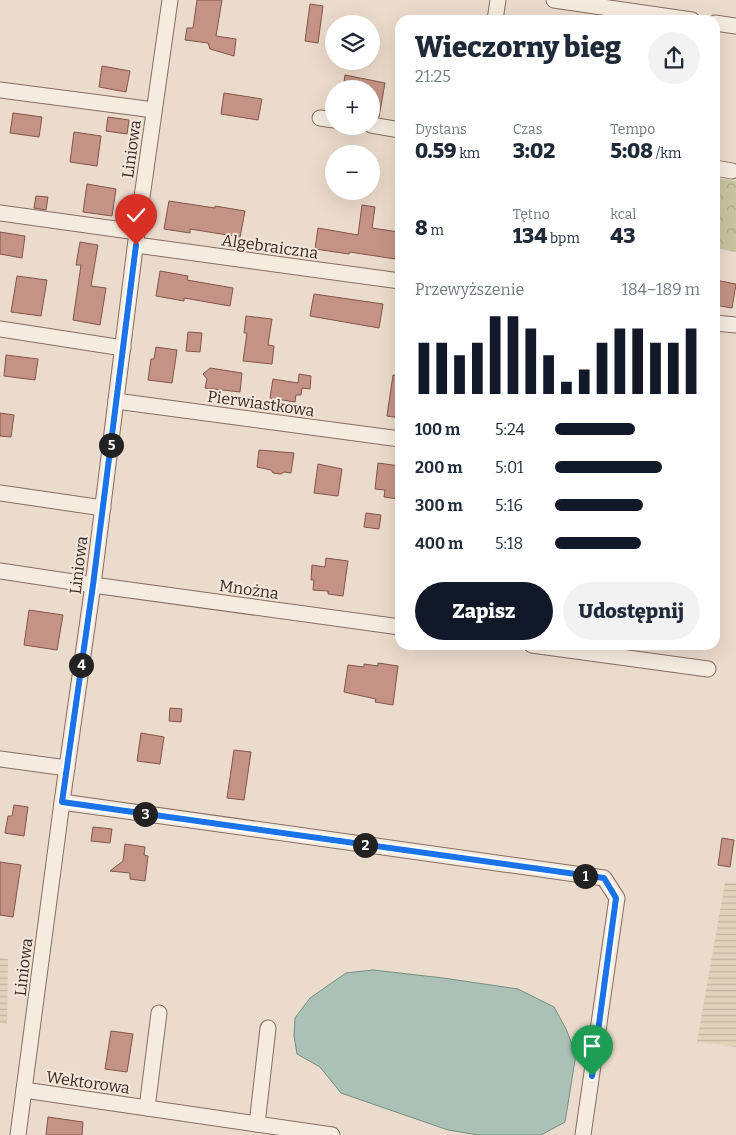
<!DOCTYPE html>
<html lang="pl">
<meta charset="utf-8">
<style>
:root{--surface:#fff;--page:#f2f2f3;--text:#1f2937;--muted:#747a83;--accent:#111827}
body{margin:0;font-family:Bitter,serif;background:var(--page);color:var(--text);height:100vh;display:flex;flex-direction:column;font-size:19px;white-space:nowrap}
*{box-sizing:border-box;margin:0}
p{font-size:16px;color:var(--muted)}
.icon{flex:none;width:28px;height:28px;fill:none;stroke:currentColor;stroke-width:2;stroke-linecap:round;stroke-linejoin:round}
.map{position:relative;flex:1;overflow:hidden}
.sheet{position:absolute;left:395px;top:15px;width:325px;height:635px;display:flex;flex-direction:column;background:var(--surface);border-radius:15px;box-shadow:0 5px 20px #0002}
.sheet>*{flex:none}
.tools{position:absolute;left:325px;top:15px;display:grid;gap:10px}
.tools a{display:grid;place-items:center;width:55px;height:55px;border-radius:50%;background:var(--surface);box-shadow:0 5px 20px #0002;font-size:25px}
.pin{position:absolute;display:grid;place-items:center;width:42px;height:42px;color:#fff;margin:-51px -21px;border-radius:50% 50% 50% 0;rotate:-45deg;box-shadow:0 0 5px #0007}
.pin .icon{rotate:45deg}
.km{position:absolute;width:25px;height:25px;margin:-12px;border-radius:50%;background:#222;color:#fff;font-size:14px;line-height:25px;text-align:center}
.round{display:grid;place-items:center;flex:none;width:52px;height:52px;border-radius:26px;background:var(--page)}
.head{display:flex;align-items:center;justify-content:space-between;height:85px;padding:0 20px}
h1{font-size:28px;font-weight:800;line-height:38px}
.stats{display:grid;grid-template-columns:repeat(3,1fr);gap:8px;height:85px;padding:5px 20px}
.stats div{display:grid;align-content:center}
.stats b{font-size:21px;font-weight:800}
.stats small{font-size:14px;font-weight:400}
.stats p{font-size:14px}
.chart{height:140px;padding:10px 20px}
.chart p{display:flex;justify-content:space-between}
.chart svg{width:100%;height:90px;margin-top:5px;stroke:var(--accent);stroke-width:6}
.primary-button{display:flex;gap:10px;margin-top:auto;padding:10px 20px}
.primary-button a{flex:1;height:58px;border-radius:30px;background:var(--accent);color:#fff;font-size:20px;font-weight:800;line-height:58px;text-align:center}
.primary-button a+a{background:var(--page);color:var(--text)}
ul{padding:0 20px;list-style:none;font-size:16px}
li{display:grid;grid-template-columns:80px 60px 1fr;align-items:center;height:38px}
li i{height:12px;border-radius:6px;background:var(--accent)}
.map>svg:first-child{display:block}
.farmland{fill:url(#farmland-rules)}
.forest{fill:url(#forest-crowns)}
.water{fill:#acc1b6;stroke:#738f82}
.building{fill:#c59386;stroke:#84544a}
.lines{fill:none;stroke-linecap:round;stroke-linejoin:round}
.minor-casing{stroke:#876d62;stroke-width:17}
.minor{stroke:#f6ebdf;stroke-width:15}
.route-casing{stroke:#fff;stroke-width:10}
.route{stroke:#1a73e8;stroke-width:6}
.labels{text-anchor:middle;stroke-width:4;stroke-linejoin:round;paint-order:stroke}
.street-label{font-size:16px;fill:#3a2923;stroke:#f3e7db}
</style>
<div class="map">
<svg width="736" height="1135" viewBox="0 0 736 1135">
<defs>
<pattern id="farmland-rules" width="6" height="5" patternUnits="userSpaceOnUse" patternTransform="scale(1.25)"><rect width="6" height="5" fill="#e0d2bb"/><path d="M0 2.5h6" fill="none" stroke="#c1b4a0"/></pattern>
<pattern id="forest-crowns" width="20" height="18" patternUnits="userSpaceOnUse" patternTransform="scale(1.25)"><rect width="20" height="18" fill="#c9c5a1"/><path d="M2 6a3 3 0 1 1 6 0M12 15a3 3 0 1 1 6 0" fill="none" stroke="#ada98a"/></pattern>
</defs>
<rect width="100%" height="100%" fill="#ebdbcc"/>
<g class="farmland">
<path d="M725,882L736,883V1047L697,1042Z"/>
<path d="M0,958L8,959L7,1024L0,1023Z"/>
</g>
<path class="forest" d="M715,178L736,181V252L715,248Z"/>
<path class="water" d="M373,970L443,978L518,989L554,1007L566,1029L576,1054L565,1122L541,1135H479L448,1130L341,1093L320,1067L297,1054L294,1036L295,1018L310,998L346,973Z"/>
<g class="building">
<path d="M197,0H222L216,36L236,39L234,56L210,49L208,43L185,40L187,28H193Z"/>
<path d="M310,4L323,6L318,43L305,41Z"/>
<path d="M102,66L130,71L126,92L99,87Z"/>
<path d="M345,75L385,83L379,117L371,116V89H343Z"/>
<path d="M224,93L262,99L258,120L221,114Z"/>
<path d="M13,113L42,117L39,137L10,133Z"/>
<path d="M108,117L129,120L127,134L106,131Z"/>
<path d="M74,132L101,136L97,166L70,162Z"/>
<path d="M87,184L116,189L112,216L83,212Z"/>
<path d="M36,196L48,197L46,210L34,208Z"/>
<path d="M169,201L215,208V206L245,211L240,237L190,229V233L164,229Z"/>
<path d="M362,205L375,207L372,228L399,232L395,259L350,252L349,254L315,249L318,228L358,235Z"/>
<path d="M0,232L25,236L22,258L0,254Z"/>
<path d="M80,242L98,245L91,286L106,288L100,325L73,320L81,265H76Z"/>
<path d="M160,271L188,276L187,280L233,288L230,306L184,298V301L156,296Z"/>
<path d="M17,276L47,280L41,316L11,312Z"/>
<path d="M715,280L736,284L732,308L715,305Z"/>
<path d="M314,294L383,304L379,328L310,316Z"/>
<path d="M246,316L272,319L268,345L274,346L272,364L243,361L247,333H244Z"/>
<path d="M188,332L202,333L200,352L186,351Z"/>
<path d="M156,347L177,350L172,383L148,380L151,359H154Z"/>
<path d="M6,355L38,359L35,380L4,376Z"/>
<path d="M210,368L242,373L240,392L205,388L207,379L203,374Z"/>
<path d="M299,374L311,376L310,389L302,388L301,395H296L295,402L270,398L273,379L298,383Z"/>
<path d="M393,375L400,376V418L387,416Z"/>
<path d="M0,413L14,415L11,437L0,436Z"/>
<path d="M259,450L294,453L291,473L284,472L281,474L273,473L271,470L257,467Z"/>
<path d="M378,463L400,466L399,499L384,497L385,490L375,489Z"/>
<path d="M318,464L342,469L338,496L314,493Z"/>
<path d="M366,513L381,515L379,529L364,527Z"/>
<path d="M326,558L348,561L343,596L328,594V591L313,590L314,580H311L312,565L325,567Z"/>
<path d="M29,610L63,615L57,650L24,645Z"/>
<path d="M378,663L398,666L393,705L375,702L376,699L344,692L348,665L364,667V664L378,666Z"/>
<path d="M170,708L182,709L181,722L169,721Z"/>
<path d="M141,733L164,737L160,764L137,761Z"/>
<path d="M234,750L251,752L244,800L227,798Z"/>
<path d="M14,805L28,807L24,836L5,833L8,816H12Z"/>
<path d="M93,827L112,829L110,843L91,841Z"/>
<path d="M722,838L734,840L730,867L718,865Z"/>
<path d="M125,844L145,847L144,855L148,856L145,881L130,879V873L110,871L123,861Z"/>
<path d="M0,862L21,865L13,917L0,915Z"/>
<path d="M111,1031L133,1034L127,1072L105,1069Z"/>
<path d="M48,1117L83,1122L82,1135H46Z"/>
</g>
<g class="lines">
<defs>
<g id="minor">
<path d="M554,0L692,20"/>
<path d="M495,20L498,0"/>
<path d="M715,23L736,26"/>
<path d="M0,90L154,110"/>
<path d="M320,118L334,120"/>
<path d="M371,125L400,130"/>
<path d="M715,168L732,171"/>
<path d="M0,213L137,232"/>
<path d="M136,245L400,281"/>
<path d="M715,323L736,325"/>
<path d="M0,329L123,348"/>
<path d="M116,401L400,439"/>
<path d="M0,493L103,508"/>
<path d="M0,571L93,585L400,627"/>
<path d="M532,645L708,669"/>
<path d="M0,759L67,768"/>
<path d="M62,802L604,878L617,898L583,1135"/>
<path d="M24,1090L332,1135"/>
<path d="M147,1108L159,1013"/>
<path d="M257,1124L268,1028"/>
<path d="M18,1135L62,802L93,585L137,232L170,0"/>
</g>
</defs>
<use href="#minor" class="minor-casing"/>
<use href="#minor" class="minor"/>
</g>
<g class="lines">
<defs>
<path id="route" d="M136,245L93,585L62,802L604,878L616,898L592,1076"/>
</defs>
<use href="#route" class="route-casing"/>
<use href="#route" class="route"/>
</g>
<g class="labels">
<g class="street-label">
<text transform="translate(131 149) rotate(-82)" y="6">Liniowa</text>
<text transform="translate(270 246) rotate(8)" y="6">Algebraiczna</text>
<text transform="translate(261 403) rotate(8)" y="6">Pierwiastkowa</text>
<text transform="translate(78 565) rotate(-83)" y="6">Liniowa</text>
<text transform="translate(249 589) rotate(8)" y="6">Mnożna</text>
<text transform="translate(23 967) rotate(-83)" y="6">Liniowa</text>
<text transform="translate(88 1082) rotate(8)" y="6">Wektorowa</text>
</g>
</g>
</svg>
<div class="tools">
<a><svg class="icon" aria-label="layers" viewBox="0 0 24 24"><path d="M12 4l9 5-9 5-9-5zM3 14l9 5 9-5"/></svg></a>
<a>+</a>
<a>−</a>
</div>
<div class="pin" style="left:592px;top:1076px;background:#1e9e55"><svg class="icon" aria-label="arrive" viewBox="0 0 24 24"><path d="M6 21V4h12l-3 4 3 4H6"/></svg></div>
<div class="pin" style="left:136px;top:245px;background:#d93025"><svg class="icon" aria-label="check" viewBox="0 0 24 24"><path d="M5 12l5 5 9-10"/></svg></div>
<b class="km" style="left:585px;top:876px">1</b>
<b class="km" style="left:365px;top:845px">2</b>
<b class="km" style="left:145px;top:814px">3</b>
<b class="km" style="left:81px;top:665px">4</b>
<b class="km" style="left:111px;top:445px">5</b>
<section class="sheet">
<div class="head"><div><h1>Wieczorny bieg</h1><p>21:25</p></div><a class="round"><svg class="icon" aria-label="share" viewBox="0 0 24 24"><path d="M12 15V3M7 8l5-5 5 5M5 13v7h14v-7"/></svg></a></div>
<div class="stats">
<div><p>Dystans</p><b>0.59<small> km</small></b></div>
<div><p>Czas</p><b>3:02</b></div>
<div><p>Tempo</p><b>5:08<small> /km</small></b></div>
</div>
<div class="stats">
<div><b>8<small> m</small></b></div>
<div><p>Tętno</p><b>134<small> bpm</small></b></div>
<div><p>kcal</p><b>43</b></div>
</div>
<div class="chart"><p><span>Przewyższenie</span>184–189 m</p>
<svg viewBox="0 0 160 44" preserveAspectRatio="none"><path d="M5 44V19M15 44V19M25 44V25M35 44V19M45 44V6M55 44V6M65 44V12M75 44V25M85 44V38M95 44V32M105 44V19M115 44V12M125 44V12M135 44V19M145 44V19M155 44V12"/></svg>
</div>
<ul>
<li><b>100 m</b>5:24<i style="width:55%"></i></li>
<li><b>200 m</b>5:01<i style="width:74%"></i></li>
<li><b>300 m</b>5:16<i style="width:61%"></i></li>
<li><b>400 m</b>5:18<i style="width:59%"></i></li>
</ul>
<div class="primary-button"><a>Zapisz</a><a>Udostępnij</a></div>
</section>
</div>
